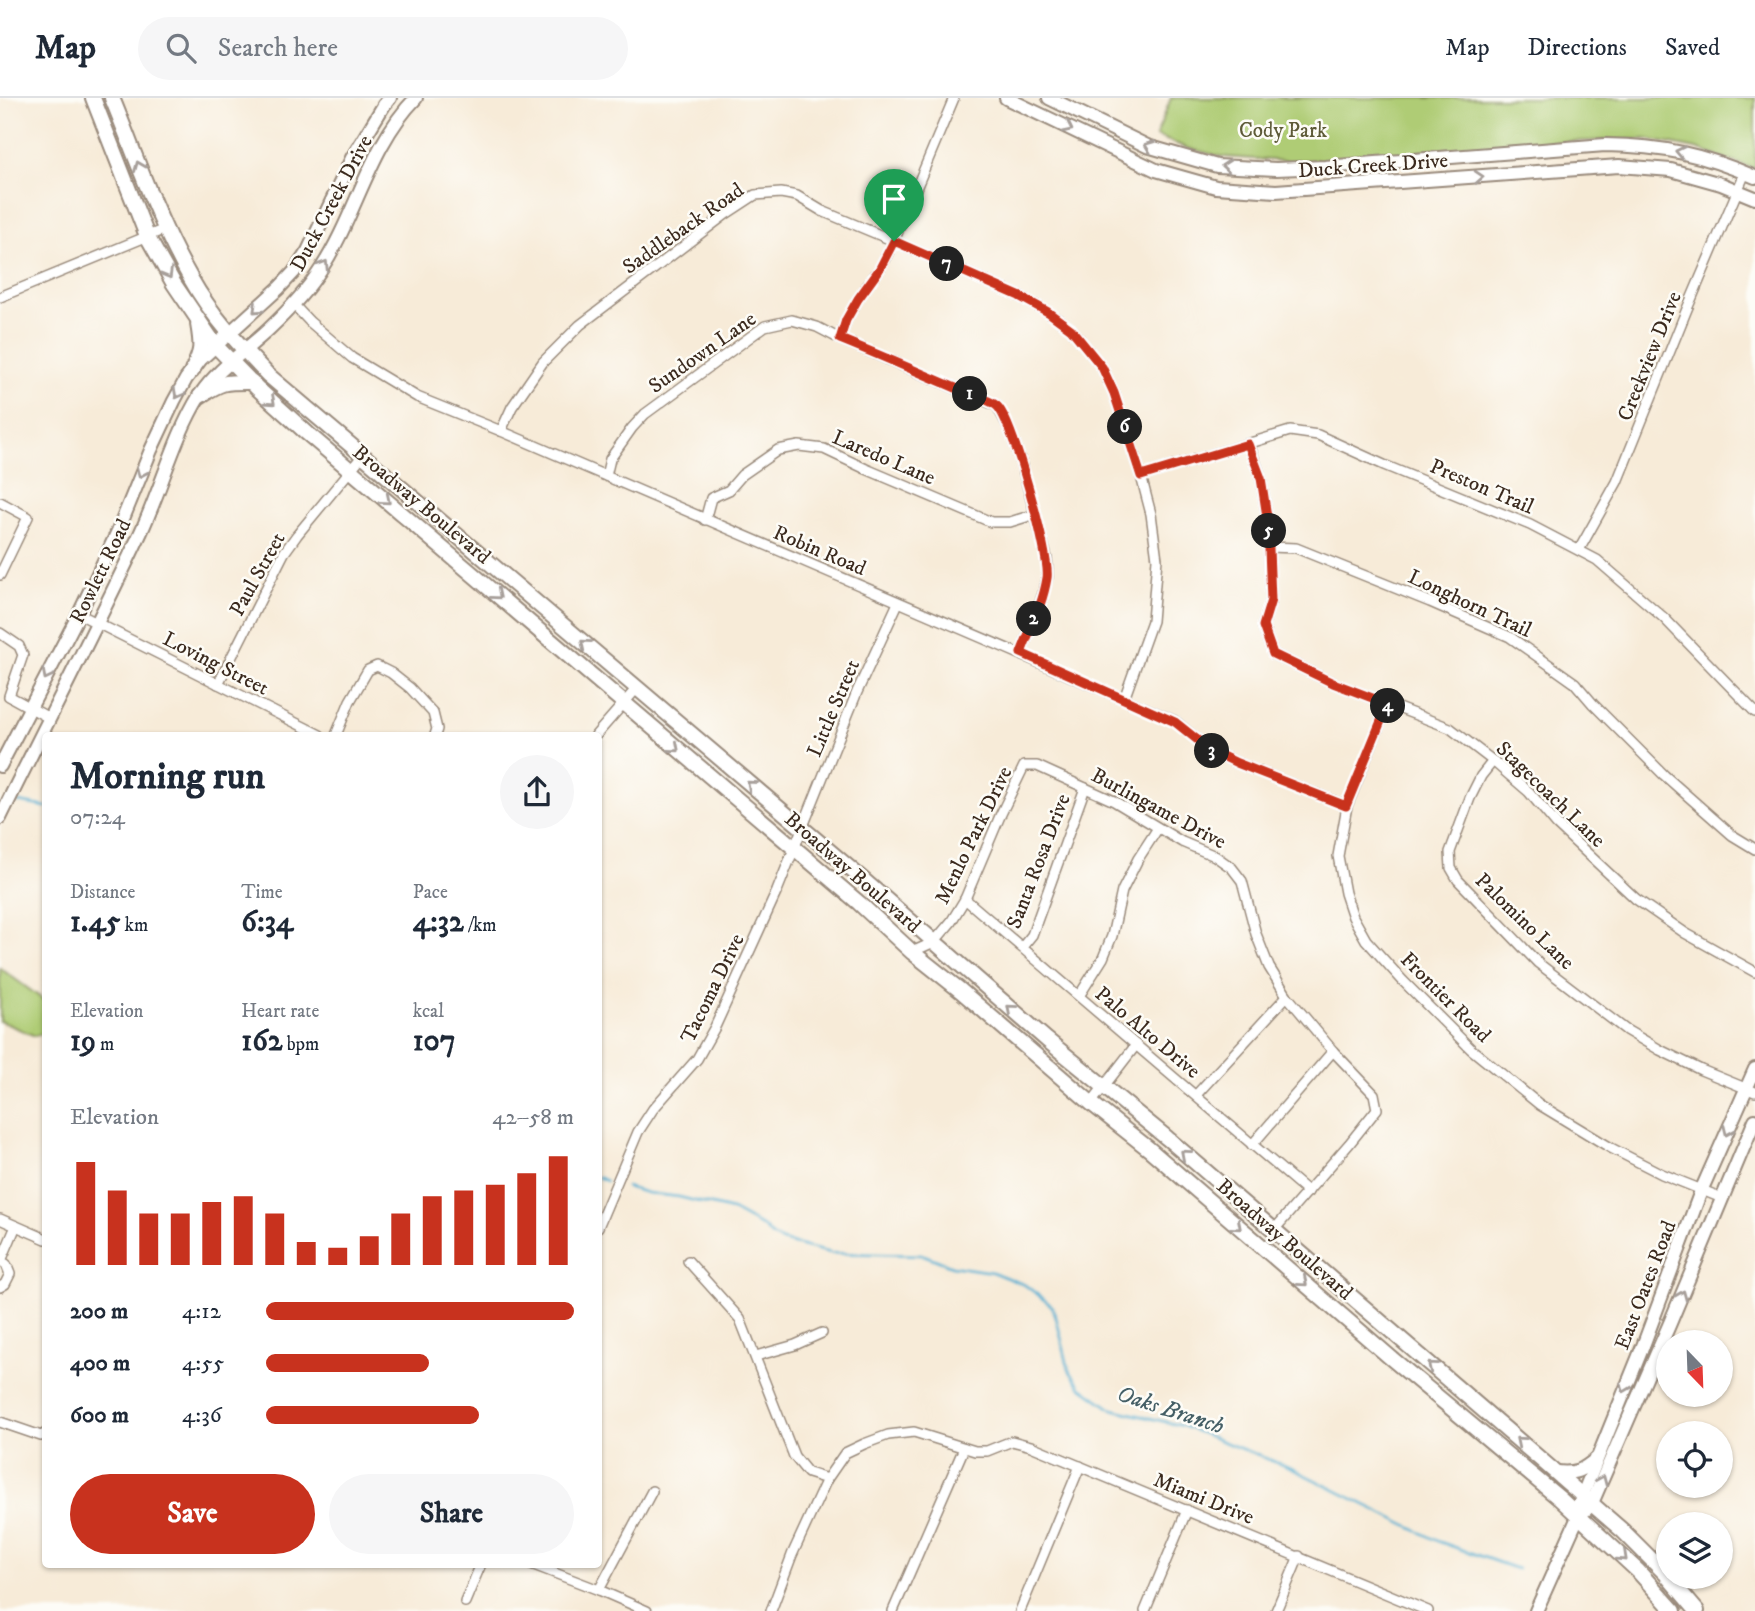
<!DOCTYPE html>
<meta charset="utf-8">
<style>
:root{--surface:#fff;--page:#f6f6f7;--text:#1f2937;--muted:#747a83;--line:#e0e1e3;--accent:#c8321e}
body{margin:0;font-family:"IM FELL DW Pica",serif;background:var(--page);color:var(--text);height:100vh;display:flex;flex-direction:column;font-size:26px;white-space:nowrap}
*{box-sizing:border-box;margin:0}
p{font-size:23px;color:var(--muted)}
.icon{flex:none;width:38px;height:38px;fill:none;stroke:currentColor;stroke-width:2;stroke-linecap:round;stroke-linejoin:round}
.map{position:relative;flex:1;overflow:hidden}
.drawer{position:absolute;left:42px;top:634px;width:560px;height:836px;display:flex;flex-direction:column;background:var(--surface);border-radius:7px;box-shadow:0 2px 5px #0004}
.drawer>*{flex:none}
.needle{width:46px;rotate:157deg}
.fabs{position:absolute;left:1656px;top:1232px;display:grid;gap:14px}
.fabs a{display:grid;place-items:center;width:77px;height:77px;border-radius:50%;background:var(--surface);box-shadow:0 2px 5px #0004;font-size:35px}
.pin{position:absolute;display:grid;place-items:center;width:60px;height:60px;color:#fff;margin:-72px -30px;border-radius:50% 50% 50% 0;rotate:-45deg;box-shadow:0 0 7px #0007}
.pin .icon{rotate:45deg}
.km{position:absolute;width:35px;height:35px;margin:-18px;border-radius:50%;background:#222;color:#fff;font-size:19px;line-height:35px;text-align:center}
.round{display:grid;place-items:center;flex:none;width:74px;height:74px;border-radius:37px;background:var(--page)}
.headline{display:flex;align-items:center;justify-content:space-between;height:119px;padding:0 28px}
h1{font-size:38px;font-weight:800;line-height:52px}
.figures{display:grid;grid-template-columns:repeat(3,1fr);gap:10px;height:119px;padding:7px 28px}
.figures div{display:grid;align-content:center}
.figures b{font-size:30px;font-weight:800}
.figures small{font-size:19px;font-weight:400}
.figures p{font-size:19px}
.chart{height:196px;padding:14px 28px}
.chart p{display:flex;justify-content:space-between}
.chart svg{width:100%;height:126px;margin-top:7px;stroke:var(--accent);stroke-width:6}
.primary-button{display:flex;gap:14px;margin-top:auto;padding:14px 28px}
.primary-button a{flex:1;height:80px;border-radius:42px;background:var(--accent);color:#fff;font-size:28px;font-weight:800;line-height:80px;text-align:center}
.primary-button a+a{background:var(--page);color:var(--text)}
ul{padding:0 28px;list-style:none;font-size:23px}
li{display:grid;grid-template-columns:112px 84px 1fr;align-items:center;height:52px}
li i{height:18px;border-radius:9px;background:var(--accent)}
header{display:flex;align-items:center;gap:42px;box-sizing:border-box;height:98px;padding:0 35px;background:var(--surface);border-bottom:2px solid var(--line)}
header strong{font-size:33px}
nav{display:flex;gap:38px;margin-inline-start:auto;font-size:24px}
.search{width:490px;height:63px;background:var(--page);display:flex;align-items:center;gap:18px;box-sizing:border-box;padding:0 24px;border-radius:38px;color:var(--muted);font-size:26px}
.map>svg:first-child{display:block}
.green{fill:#afcc74;stroke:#757b49;stroke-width:2}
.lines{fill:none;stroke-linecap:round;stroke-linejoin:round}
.stream{stroke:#55afd2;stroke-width:2.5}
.street-casing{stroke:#998a7b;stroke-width:12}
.secondary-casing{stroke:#998a7b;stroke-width:16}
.primary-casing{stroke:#998a7b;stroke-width:18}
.street{stroke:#fff;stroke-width:9}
.secondary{stroke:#fff;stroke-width:12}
.primary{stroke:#fff;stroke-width:14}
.oneway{stroke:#a79f9a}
.route-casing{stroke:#fff;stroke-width:14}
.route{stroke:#c8321e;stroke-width:9}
.labels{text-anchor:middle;stroke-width:5;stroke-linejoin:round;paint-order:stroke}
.park-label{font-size:21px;fill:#5e5b38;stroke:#fdfcf7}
.street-label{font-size:21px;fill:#3b2a1e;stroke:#fdfcf7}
.water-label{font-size:23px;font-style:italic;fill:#455f66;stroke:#fdfcf7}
</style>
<header>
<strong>Map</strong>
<div class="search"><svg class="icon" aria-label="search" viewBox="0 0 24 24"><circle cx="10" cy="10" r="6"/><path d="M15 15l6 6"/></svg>Search here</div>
<nav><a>Map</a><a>Directions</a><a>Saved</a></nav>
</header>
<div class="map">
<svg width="1755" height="1513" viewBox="0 0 1755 1513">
<rect width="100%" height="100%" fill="#fdfcf7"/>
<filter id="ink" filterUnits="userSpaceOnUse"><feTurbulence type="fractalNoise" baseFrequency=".0143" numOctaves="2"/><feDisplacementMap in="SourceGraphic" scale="14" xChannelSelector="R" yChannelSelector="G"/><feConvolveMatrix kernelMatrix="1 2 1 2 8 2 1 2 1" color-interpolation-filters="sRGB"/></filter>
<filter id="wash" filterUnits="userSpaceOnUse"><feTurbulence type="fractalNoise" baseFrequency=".00686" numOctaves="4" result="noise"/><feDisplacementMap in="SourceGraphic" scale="28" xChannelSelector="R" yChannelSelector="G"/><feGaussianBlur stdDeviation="1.57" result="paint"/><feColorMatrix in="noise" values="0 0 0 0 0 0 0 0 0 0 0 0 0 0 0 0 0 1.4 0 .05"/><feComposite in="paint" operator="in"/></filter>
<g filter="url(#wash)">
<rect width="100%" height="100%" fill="#f7ebd8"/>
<g class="green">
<path d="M1171,0H1755V71L1696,51L1646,41L1528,45L1324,62L1284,63L1223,59L1187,50L1156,38Z"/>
<path d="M0,870L45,903V935L35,938L0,923Z"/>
</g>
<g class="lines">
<g class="stream">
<path d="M18,704L46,709"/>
<path d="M598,1079L606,1083"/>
<path d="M626,1089L647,1095L679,1099L732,1112L763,1129L772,1138L782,1143L830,1155L924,1157L952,1168L992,1174L1025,1187L1052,1208L1056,1219L1069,1272L1081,1289L1112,1311L1183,1328L1293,1371L1440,1444L1517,1471"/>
</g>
</g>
</g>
<g filter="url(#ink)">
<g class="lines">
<defs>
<g id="street">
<path d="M0,199L165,131"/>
<path d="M293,206L310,224L352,260L417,299L501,333L1124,601L1175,623L1210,652L1237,665L1347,708"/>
<path d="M840,241L846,222L858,201L879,172L894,143L954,0"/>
<path d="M501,333L512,309L543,264L580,227L726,116L755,97L781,95L797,98L822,113L894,143L1019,198L1048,214L1071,231L1102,269L1114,295L1141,378L1151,416L1157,461L1152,523L1124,601"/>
<path d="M1249,346L1261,380L1268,425L1271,502L1263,528L1273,556L1333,585L1450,630L1493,663L1529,694L1557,727L1636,801L1685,835L1755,874"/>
<path d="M606,378L610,361L632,330L645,316L765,228L792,222L817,229L840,241L997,308L1009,330L1021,364L1047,460L1048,478L1040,505L1021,555"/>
<path d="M1141,378L1290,333L1318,337L1384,367L1530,427L1597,462L1664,520L1755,614"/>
<path d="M0,404L28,419L0,477"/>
<path d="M705,422L711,400L729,392L742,377L778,352L799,348L824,351L866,371L991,424H1010L1036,416"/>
<path d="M1270,449L1296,450L1430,504L1510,539L1575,585L1593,606L1664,677L1732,737L1755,751"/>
<path d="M1579,452L1617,384L1687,211L1745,75"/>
<path d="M79,516L320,637"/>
<path d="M0,535L19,548L23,557L9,598L49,620"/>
<path d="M218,586L284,455L297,437L363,357"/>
<path d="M1388,606L1347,708L1338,758L1345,795L1353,819L1366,842L1403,883L1471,951L1540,1007L1611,1050L1662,1076L1722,1100"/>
<path d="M336,637L350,603L368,572L377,568L391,575L410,590L433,615L437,631L435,637"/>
<path d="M596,637L637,590"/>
<path d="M1493,663L1481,678L1470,700L1450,754L1451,770L1458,782L1538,865L1626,932L1660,952L1701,972L1755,994"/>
<path d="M965,801L1308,1094"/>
<path d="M1023,848L1032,837L1085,690"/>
<path d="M912,854L934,844L951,824L965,801L1000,718L1024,668H1037L1114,703L1182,744L1215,758L1232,770L1242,783L1256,836L1269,869L1287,898L1333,953L1374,996L1377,1011L1349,1046L1273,1133"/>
<path d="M1079,898L1103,860L1112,838L1122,793L1138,761L1158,730"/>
<path d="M1196,997L1287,898"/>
<path d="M1091,1005L1136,947"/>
<path d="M1252,1047L1333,953"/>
<path d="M0,1121L46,1141"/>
<path d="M598,1129L638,1034L653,1011L697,961L715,929L777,793L857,594L898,505"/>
<path d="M0,1163L6,1166L10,1176L5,1186L0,1189"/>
<path d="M1,1163L16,1128"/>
<path d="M688,1163L740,1221L794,1358L808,1375L827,1381"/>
<path d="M756,1258L795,1247L822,1235"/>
<path d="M0,1324L41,1338L46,1335"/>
<path d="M531,1466L599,1492L647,1513"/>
<path d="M599,1492L652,1393"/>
<path d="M465,1504L481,1466"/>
<path d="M771,1513L792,1457L827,1381L845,1355L864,1346L888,1337L914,1334L975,1353H987L1012,1343L1031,1348L1428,1513"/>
<path d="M893,1513L964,1350"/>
<path d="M1020,1513L1080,1368"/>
<path d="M1145,1513L1187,1412"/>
<path d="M1276,1513L1299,1458"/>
</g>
<g id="secondary">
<path d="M1006,0L1156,72L1216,89L1276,93L1619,68L1671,72L1721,86L1755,100"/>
<path d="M1049,0L1147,48L1217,68L1276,71L1325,69L1605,47C1663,48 1702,56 1755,79"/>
<path d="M0,668L79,516L118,433L151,352L174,303L186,281L201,261L279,190L294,174L308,153L352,60L384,7L390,0"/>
<path d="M0,720C47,624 96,530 141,434C162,389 174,339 200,297C218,270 246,253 269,231C288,213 307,193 321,171C357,116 369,48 416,0"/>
<path d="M1556,1374C1576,1376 1582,1373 1597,1360"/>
<path d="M1586,1412L1592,1405L1670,1225L1755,1022"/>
<path d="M1536,1513L1578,1419L1579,1406L1643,1248L1701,1093L1755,971"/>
</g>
<g id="primary">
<path d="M93,0L147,138L174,186L216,248L257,290L308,336L859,805L912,854L961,893L1091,1005L1149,1051L1391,1260L1559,1400L1638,1473L1674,1513"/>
<path d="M112,0C137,61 158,124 191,181C211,217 240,248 268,277L860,779L1047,942L1167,1040L1539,1360L1623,1433L1668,1478"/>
<path d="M192,273C202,253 202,249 198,226"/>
<path d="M200,298C223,283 225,284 252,284"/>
<path d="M1668,1479L1697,1513"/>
</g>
</defs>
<use href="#street" class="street-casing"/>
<use href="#secondary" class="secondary-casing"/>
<use href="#primary" class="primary-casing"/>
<use href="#street" class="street"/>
<use href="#secondary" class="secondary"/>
<use href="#primary" class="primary"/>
</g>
<defs><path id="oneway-chevron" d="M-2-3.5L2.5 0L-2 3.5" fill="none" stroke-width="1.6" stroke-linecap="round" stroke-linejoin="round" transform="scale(1.75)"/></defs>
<g class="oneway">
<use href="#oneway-chevron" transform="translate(1068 30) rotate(26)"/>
<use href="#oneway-chevron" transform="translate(1149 48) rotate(-159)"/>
<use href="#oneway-chevron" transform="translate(1680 54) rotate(-168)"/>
<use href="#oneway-chevron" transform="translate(139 68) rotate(-112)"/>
<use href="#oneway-chevron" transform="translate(1226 68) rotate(-175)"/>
<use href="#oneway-chevron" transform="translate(1479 79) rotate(-4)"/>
<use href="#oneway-chevron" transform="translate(324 167) rotate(-58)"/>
<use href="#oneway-chevron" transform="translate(168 176) rotate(60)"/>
<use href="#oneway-chevron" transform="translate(257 211) rotate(137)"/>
<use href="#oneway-chevron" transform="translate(178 296) rotate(118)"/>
<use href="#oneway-chevron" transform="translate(271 303) rotate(42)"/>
<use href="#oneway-chevron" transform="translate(141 375) rotate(113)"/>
<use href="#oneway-chevron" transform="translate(386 402) rotate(40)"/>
<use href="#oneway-chevron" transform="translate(497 497) rotate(40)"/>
<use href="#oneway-chevron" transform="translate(585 546) rotate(-140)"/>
<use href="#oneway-chevron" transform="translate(47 577) rotate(117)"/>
<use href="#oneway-chevron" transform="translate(675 650) rotate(41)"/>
<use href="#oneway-chevron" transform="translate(751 687) rotate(-140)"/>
<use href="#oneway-chevron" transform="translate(1011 911) rotate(-139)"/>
<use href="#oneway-chevron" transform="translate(1728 1033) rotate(114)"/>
<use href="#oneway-chevron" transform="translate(1185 1056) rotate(-139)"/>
<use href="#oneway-chevron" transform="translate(1237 1128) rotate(41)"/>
<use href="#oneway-chevron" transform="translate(1303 1184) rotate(41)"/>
<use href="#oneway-chevron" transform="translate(1682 1197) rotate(-68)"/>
<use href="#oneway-chevron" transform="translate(1432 1268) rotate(-140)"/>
<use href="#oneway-chevron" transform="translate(1625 1290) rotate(111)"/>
<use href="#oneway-chevron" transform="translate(1520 1343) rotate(-140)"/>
<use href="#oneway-chevron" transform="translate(1602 1382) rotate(-67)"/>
<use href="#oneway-chevron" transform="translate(1623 1459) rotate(43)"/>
</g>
</g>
<g class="lines" filter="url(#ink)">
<defs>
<path id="route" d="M894,143L1019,198L1048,214L1071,231L1102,269L1114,295L1141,378L1248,346L1261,380L1268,425L1271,502L1263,528L1273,556L1333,585L1388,606L1346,708L1237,665L1210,652L1175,624L1021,555C1030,531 1043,506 1047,480C1051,460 1012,321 997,308C992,303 966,294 958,291C918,274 880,257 840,241L846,222L858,201L879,172Z"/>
</defs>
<use href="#route" class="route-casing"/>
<use href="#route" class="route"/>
</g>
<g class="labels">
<g class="park-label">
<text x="1283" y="39">Cody Park</text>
</g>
<g class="street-label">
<text transform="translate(1373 67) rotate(-4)" y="7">Duck Creek Drive</text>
<text transform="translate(331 105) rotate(-62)" y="7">Duck Creek Drive</text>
<text transform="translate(683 130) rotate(-35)" y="7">Saddleback Road</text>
<text transform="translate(702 254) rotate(-35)" y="7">Sundown Lane</text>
<text transform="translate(1649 258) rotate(-68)" y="7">Creekview Drive</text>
<text transform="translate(884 359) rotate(23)" y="7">Laredo Lane</text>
<text transform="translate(1482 388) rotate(23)" y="7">Preston Trail</text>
<text transform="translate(422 406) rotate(40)" y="7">Broadway Boulevard</text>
<text transform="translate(820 452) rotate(23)" y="7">Robin Road</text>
<text transform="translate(100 473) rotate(-64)" y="7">Rowlett Road</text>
<text transform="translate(257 476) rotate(-61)" y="7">Paul Street</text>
<text transform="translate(1470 505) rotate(25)" y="7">Longhorn Trail</text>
<text transform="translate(216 565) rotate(27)" y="7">Loving Street</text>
<text transform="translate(833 610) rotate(-67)" y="7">Little Street</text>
<text transform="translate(1551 696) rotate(44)" y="7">Stagecoach Lane</text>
<text transform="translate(1159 710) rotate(28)" y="7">Burlingame Drive</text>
<text transform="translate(973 737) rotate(-64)" y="7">Menlo Park Drive</text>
<text transform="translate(1038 763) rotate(-69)" y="7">Santa Rosa Drive</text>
<text transform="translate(853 774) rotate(41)" y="7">Broadway Boulevard</text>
<text transform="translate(1525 823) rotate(44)" y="7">Palomino Lane</text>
<text transform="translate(712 890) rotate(-64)" y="7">Tacoma Drive</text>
<text transform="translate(1446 899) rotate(45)" y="7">Frontier Road</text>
<text transform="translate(1148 934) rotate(40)" y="7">Palo Alto Drive</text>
<text transform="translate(1285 1141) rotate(41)" y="7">Broadway Boulevard</text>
<text transform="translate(1645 1187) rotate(-69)" y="7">East Oates Road</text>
<text transform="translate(1204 1400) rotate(22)" y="7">Miami Drive</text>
</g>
<g class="water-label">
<text transform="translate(1171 1311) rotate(18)" y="8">Oaks Branch</text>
</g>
</g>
</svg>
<div class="fabs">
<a><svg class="needle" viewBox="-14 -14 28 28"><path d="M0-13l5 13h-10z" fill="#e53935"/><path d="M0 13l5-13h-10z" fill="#747a83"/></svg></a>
<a><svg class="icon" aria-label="locate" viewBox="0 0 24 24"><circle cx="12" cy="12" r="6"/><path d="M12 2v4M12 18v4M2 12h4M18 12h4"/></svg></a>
<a><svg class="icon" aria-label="layers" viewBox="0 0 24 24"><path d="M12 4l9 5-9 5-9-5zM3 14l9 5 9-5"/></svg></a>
</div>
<div class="pin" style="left:894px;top:143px;background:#1e9e55"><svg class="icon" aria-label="arrive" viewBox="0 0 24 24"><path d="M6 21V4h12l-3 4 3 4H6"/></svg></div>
<b class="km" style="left:970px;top:296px">1</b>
<b class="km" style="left:1034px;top:521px">2</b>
<b class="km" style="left:1212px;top:653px">3</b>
<b class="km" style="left:1388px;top:608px">4</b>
<b class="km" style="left:1269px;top:433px">5</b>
<b class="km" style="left:1125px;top:329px">6</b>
<b class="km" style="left:947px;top:166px">7</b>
<section class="drawer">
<div class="headline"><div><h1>Morning run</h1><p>07:24</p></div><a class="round"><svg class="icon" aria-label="share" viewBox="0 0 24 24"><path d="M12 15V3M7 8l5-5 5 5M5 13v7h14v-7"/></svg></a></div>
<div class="figures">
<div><p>Distance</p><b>1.45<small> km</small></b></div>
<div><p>Time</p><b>6:34</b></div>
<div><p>Pace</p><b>4:32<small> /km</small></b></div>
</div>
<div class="figures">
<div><p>Elevation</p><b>19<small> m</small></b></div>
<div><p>Heart rate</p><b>162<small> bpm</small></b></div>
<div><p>kcal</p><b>107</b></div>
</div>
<div class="chart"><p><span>Elevation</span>42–58 m</p>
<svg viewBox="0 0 160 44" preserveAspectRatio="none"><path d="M5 44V8M15 44V18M25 44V26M35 44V26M45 44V22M55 44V20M65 44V26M75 44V36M85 44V38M95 44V34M105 44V26M115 44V20M125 44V18M135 44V16M145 44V12M155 44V6"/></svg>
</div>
<ul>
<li><b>200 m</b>4:12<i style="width:100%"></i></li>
<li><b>400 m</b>4:55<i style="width:53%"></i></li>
<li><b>600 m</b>4:36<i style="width:69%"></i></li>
</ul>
<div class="primary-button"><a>Save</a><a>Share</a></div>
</section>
</div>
